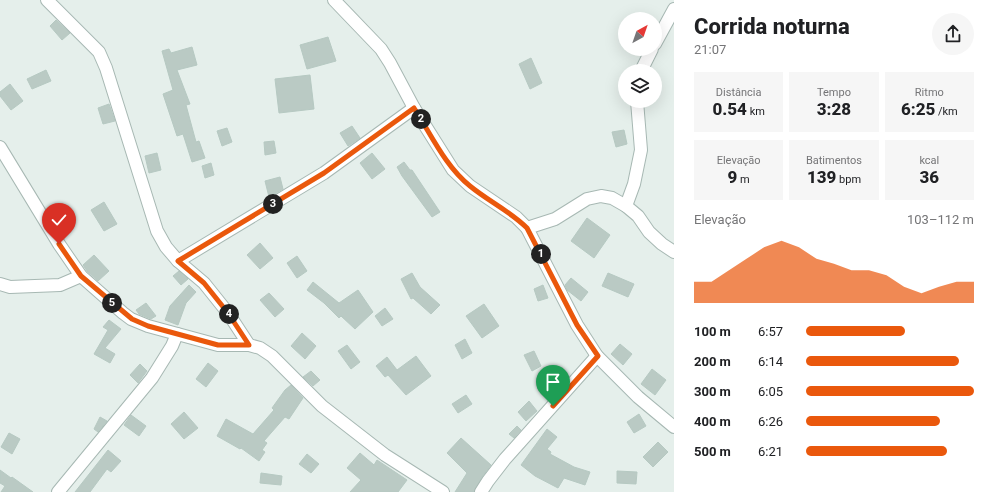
<!DOCTYPE html>
<html lang="pt">
<meta charset="utf-8">
<style>
:root{--surface:#fff;--page:#f6f6f6;--text:#202124;--muted:#757577;--accent:#ea580c}
body{margin:0;font-family:Roboto,sans-serif;background:var(--page);color:var(--text);height:100vh;display:flex;flex-direction:column;font-size:15px;white-space:nowrap}
*{box-sizing:border-box;margin:0}
p{font-size:13px;color:var(--muted)}
.icon{flex:none;width:22px;height:22px;fill:none;stroke:currentColor;stroke-width:2;stroke-linecap:round;stroke-linejoin:round}
.map{position:relative;flex:1;overflow:hidden}
.sheet{display:flex;flex-direction:column;background:var(--surface);width:320px}
.sheet>*{flex:none}
.needle{width:26px;rotate:40deg}
.fabs{position:absolute;left:618px;top:12px;display:grid;gap:8px}
.fabs a{display:grid;place-items:center;width:44px;height:44px;border-radius:50%;background:var(--surface);box-shadow:0 4px 16px #0002;font-size:20px}
.pin{position:absolute;display:grid;place-items:center;width:34px;height:34px;color:#fff;margin:-41px -17px;border-radius:50% 50% 50% 0;rotate:-45deg;box-shadow:0 0 4px #0007}
.pin .icon{rotate:45deg}
.km{position:absolute;width:20px;height:20px;margin:-10px;border-radius:50%;background:#222;color:#fff;font-size:11px;line-height:20px;text-align:center}
.round{display:grid;place-items:center;flex:none;width:42px;height:42px;border-radius:21px;background:var(--page)}
.headline{display:flex;align-items:center;justify-content:space-between;height:68px;padding:0 20px}
h1{font-size:22px;font-weight:800;line-height:30px}
.metrics{display:grid;grid-template-columns:repeat(3,1fr);gap:6px;height:68px;padding:4px 20px}
.metrics div{display:grid;align-content:center;border-radius:0px;background:var(--page);text-align:center}
.metrics b{font-size:17px;font-weight:800}
.metrics small{font-size:11px;font-weight:400}
.metrics p{font-size:11px}
.chart{height:112px;padding:8px 20px}
.chart p{display:flex;justify-content:space-between}
.chart svg{width:100%;height:72px;margin-top:4px;fill:var(--accent);opacity:.7}
ul{padding:0 20px;list-style:none;font-size:13px}
li{display:grid;grid-template-columns:64px 48px 1fr;align-items:center;height:30px}
li i{height:10px;border-radius:5px;background:var(--accent)}
main{display:flex;flex:1;min-height:0}
.map>svg:first-child{display:block}
.building{fill:#bacac4;stroke:#b6c9c2}
.lines{fill:none;stroke-linecap:round;stroke-linejoin:round}
.street-casing{stroke:#a7b8b3;stroke-width:14}
.street{stroke:#fff;stroke-width:12}
.route-casing{stroke:#fff;stroke-width:8}
.route{stroke:#ea580c;stroke-width:5}
</style>
<main>
<div class="map">
<svg width="674" height="492" viewBox="0 0 674 492">
<rect width="100%" height="100%" fill="#e5efeb"/>
<g class="building">
<path d="M56,20L70,33L62,40L50,26Z"/>
<path d="M328,37L336,61L307,69L300,45Z"/>
<path d="M192,47L197,65L177,70L190,104L186,105L196,142L199,141L205,158L192,162L183,134L177,136L163,94L173,90L162,51L169,49L171,53Z"/>
<path d="M531,58L542,83L530,89L519,64Z"/>
<path d="M46,70L51,81L32,89L27,79Z"/>
<path d="M310,75L314,109L279,113L275,79Z"/>
<path d="M10,84L23,101L11,110L0,96V92Z"/>
<path d="M109,104L115,121L103,124L98,108Z"/>
<path d="M352,126L360,138L348,146L340,133Z"/>
<path d="M227,128L232,142L222,146L217,131Z"/>
<path d="M624,130L627,144L616,147L612,132Z"/>
<path d="M274,141L276,153L265,155L264,142Z"/>
<path d="M157,153L161,170L149,173L145,156Z"/>
<path d="M372,153L385,169L372,179L360,163Z"/>
<path d="M404,162L410,170H412L440,212L432,217L402,176L397,167Z"/>
<path d="M211,163L214,175L205,178L202,166Z"/>
<path d="M280,177L283,189L269,197L265,181Z"/>
<path d="M104,202L117,224L104,231L91,210Z"/>
<path d="M587,218L610,235L594,258L571,241Z"/>
<path d="M260,243L273,258L260,269L247,255Z"/>
<path d="M94,255L109,271L98,281L87,271L83,265Z"/>
<path d="M297,256L307,271L297,278L287,263Z"/>
<path d="M179,271L188,279L181,285L173,276Z"/>
<path d="M412,273L420,287L440,305L431,314L413,298L411,299L401,279Z"/>
<path d="M608,273L634,284L628,297L602,286Z"/>
<path d="M571,278L588,292L581,301L567,290L565,285Z"/>
<path d="M313,282L339,303L358,290L373,312L355,329L341,316L339,318L324,303L307,290Z"/>
<path d="M189,285L196,292L186,303L178,325L165,320L170,306Z"/>
<path d="M543,285L548,298L538,301L534,289Z"/>
<path d="M269,293L284,309L275,317L260,300Z"/>
<path d="M146,303L156,316L151,319L139,314L136,310Z"/>
<path d="M484,304L499,326L482,338L466,316Z"/>
<path d="M385,308L393,319L382,326L375,316Z"/>
<path d="M109,320L121,329L105,348L115,354L110,363L94,354L108,330L103,327Z"/>
<path d="M302,333L316,346L305,359L291,346Z"/>
<path d="M465,339L472,353L462,359L455,345Z"/>
<path d="M620,344L632,354L623,365L611,354Z"/>
<path d="M347,345L360,362L351,369L338,351Z"/>
<path d="M534,351L541,366L532,371L524,355Z"/>
<path d="M416,356L431,376L406,395L388,375L385,377L376,366L387,357L397,370Z"/>
<path d="M208,363L218,371L206,387L196,379Z"/>
<path d="M140,364L147,371L138,383L130,375Z"/>
<path d="M652,369L666,380L655,395L641,384Z"/>
<path d="M311,371L320,380L313,386L303,377Z"/>
<path d="M291,385L303,398L289,419L285,417L264,441L267,443L262,450L265,452L259,461L241,448L240,449L217,436L226,419L253,434L274,410L272,408L285,390Z"/>
<path d="M466,395L472,404L458,413L452,404Z"/>
<path d="M529,401L537,411L526,421L518,412Z"/>
<path d="M184,412L198,428L184,439L171,424Z"/>
<path d="M639,414L646,426L634,433L627,422Z"/>
<path d="M131,415L146,426L139,436L124,425Z"/>
<path d="M100,417L107,421L98,432L94,429Z"/>
<path d="M517,426L521,430L514,438L509,434Z"/>
<path d="M547,429L557,437L547,449L551,452L550,454L574,467L590,472L585,485L564,478L558,488L535,476L521,465Z"/>
<path d="M9,433L20,439L12,454L1,447Z"/>
<path d="M461,438L491,465L482,477L474,492H455L467,473L447,453Z"/>
<path d="M658,442L668,452L653,467L643,457Z"/>
<path d="M108,450L121,461L111,472L107,469L90,492H75Z"/>
<path d="M360,453L374,465L377,460L407,480L398,492H350L361,480L347,468Z"/>
<path d="M307,454L319,464L311,473L299,464Z"/>
<path d="M0,470L11,478L12,477L33,492H1L5,486L0,483Z"/>
<path d="M617,471L637,472L636,484L617,483Z"/>
<path d="M261,473L282,476L281,485L260,483Z"/>
</g>
<g class="lines">
<defs>
<g id="street">
<path d="M47,0L99,52L106,68L157,231L166,247L178,261L204,283L228,313L249,345"/>
<path d="M334,0L381,49L390,63L414,108L453,170L470,186L516,217L527,228L577,325L597,356L638,397L674,427"/>
<path d="M655,44L674,9"/>
<path d="M641,71L652,49"/>
<path d="M0,147L59,244L81,276L123,313L131,319L148,326L218,345H249L260,348L272,356L322,406L385,455L443,492"/>
<path d="M626,206L634,184L641,150L637,101"/>
<path d="M527,228L555,219L587,199L601,196L612,198L626,206L638,216L649,232L662,244L674,252"/>
<path d="M178,261L324,173L414,108"/>
<path d="M0,284L10,287L60,285L81,276"/>
<path d="M58,492L152,378L172,346L177,334"/>
<path d="M481,492L488,481L505,459L597,356"/>
</g>
</defs>
<use href="#street" class="street-casing"/>
<use href="#street" class="street"/>
</g>
<g class="lines">
<defs>
<path id="route" d="M59,244L81,276L132,319L148,326L218,345H249L228,313L204,283L178,261L324,173L414,108C431,134 445,166 470,186C488,201 510,211 527,228L577,325L598,356L553,406"/>
</defs>
<use href="#route" class="route-casing"/>
<use href="#route" class="route"/>
</g>
</svg>
<div class="fabs">
<a><svg class="needle" viewBox="-14 -14 28 28"><path d="M0-13l5 13h-10z" fill="#e53935"/><path d="M0 13l5-13h-10z" fill="#757577"/></svg></a>
<a><svg class="icon" aria-label="layers" viewBox="0 0 24 24"><path d="M12 4l9 5-9 5-9-5zM3 14l9 5 9-5"/></svg></a>
</div>
<div class="pin" style="left:553px;top:406px;background:#1e9e55"><svg class="icon" aria-label="arrive" viewBox="0 0 24 24"><path d="M6 21V4h12l-3 4 3 4H6"/></svg></div>
<div class="pin" style="left:59px;top:244px;background:#d93025"><svg class="icon" aria-label="check" viewBox="0 0 24 24"><path d="M5 12l5 5 9-10"/></svg></div>
<b class="km" style="left:541px;top:254px">1</b>
<b class="km" style="left:421px;top:119px">2</b>
<b class="km" style="left:273px;top:204px">3</b>
<b class="km" style="left:229px;top:314px">4</b>
<b class="km" style="left:112px;top:303px">5</b>
</div>
<section class="sheet">
<div class="headline"><div><h1>Corrida noturna</h1><p>21:07</p></div><a class="round"><svg class="icon" aria-label="share" viewBox="0 0 24 24"><path d="M12 15V3M7 8l5-5 5 5M5 13v7h14v-7"/></svg></a></div>
<div class="metrics">
<div><p>Distância</p><b>0.54<small> km</small></b></div>
<div><p>Tempo</p><b>3:28</b></div>
<div><p>Ritmo</p><b>6:25<small> /km</small></b></div>
</div>
<div class="metrics">
<div><p>Elevação</p><b>9<small> m</small></b></div>
<div><p>Batimentos</p><b>139<small> bpm</small></b></div>
<div><p>kcal</p><b>36</b></div>
</div>
<div class="chart"><p><span>Elevação</span>103–112 m</p>
<svg viewBox="0 0 160 44" preserveAspectRatio="none"><path d="M0 44V31L10 31L20 24L30 17L40 10L50 6L60 10L70 17L80 20L90 24L100 24L110 27L120 34L130 38L140 34L150 31L160 31V44z"/></svg>
</div>
<ul>
<li><b>100 m</b>6:57<i style="width:59%"></i></li>
<li><b>200 m</b>6:14<i style="width:91%"></i></li>
<li><b>300 m</b>6:05<i style="width:100%"></i></li>
<li><b>400 m</b>6:26<i style="width:80%"></i></li>
<li><b>500 m</b>6:21<i style="width:84%"></i></li>
</ul>
</section>
</main>
